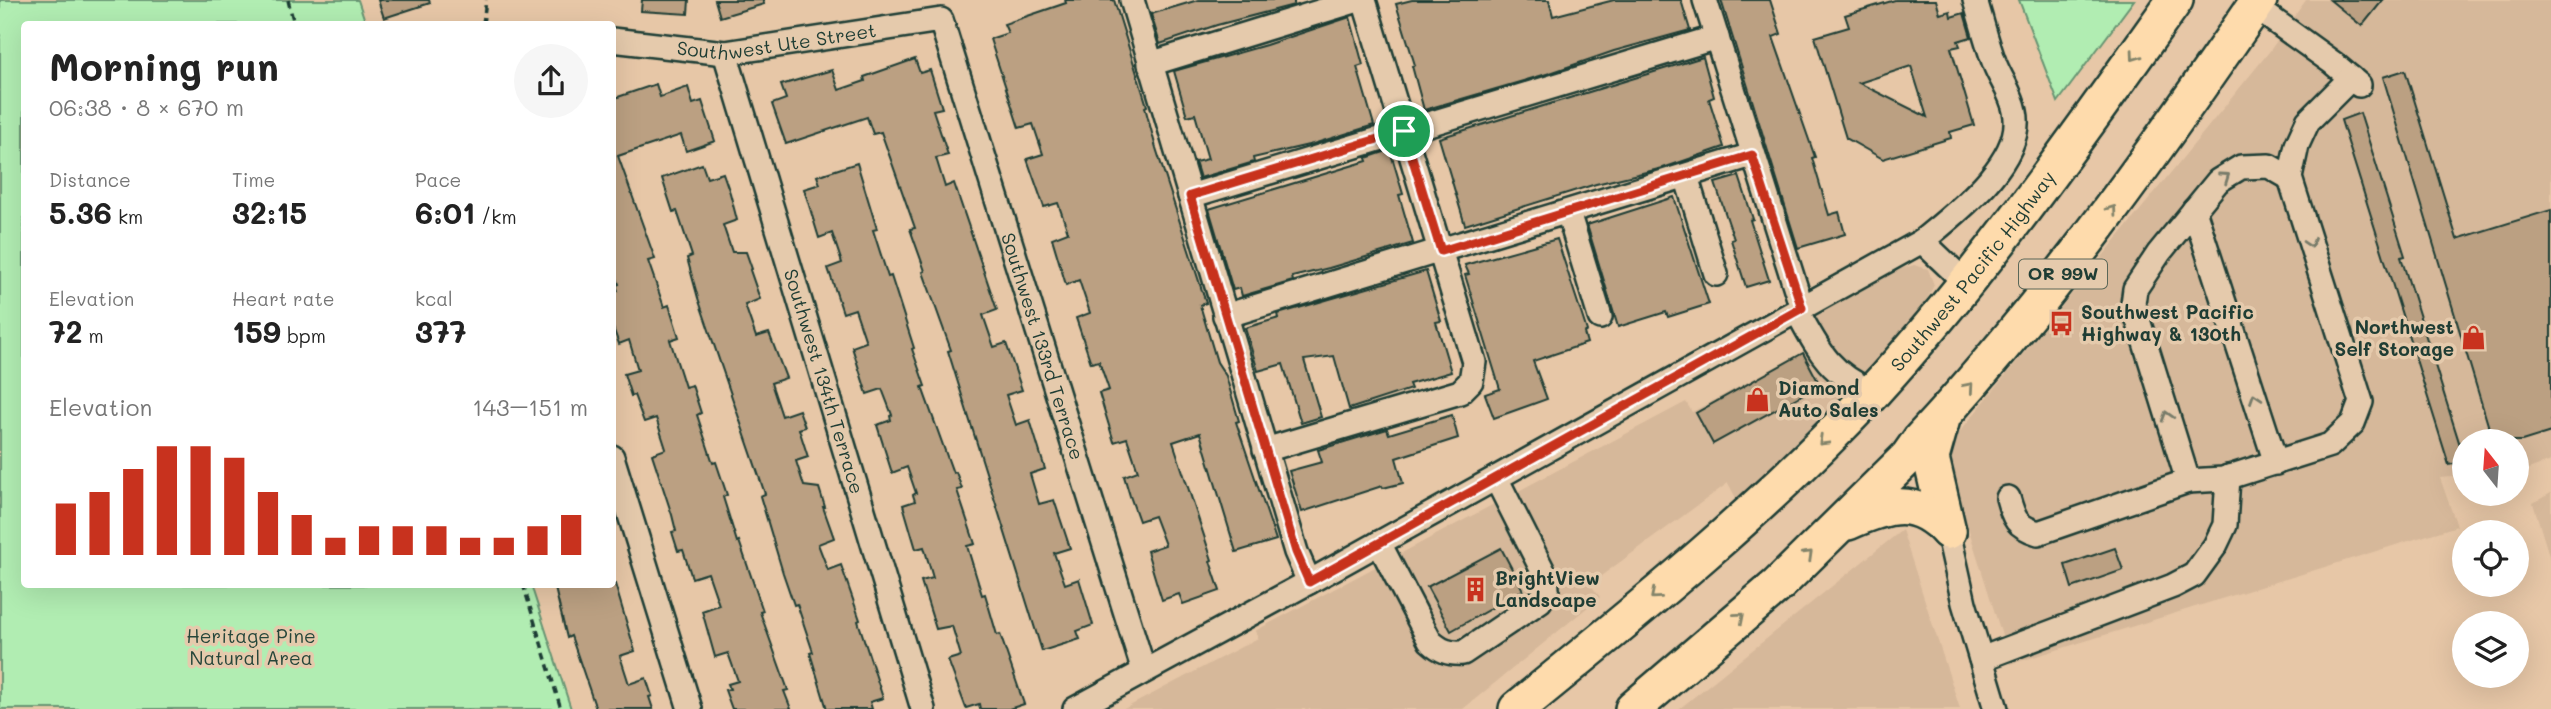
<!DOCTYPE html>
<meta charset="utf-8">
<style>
:root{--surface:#fff;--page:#f6f6f6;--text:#222;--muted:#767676;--accent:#c8321e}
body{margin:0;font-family:Mali,sans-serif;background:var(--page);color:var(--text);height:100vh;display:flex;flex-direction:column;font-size:26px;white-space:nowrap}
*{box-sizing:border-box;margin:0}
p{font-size:23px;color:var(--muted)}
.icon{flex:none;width:38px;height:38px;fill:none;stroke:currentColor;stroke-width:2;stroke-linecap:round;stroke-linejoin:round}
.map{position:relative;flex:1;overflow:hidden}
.drawer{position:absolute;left:21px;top:21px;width:595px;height:567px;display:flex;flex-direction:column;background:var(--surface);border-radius:7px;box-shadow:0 7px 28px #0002}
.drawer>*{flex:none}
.needle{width:46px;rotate:343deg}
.tools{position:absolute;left:2452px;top:429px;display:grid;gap:14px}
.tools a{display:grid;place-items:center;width:77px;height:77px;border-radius:50%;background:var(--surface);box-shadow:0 7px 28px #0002;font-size:35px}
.pin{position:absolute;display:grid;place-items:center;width:60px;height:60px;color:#fff;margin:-30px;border:4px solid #fff;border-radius:50%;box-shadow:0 2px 7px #0007}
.round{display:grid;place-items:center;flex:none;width:74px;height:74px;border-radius:37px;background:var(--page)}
.head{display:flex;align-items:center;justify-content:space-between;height:119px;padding:0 28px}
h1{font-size:38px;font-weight:700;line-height:52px}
.figures{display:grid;grid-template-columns:repeat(3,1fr);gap:10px;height:119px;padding:7px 28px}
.figures div{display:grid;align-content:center}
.figures b{font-size:30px;font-weight:700}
.figures small{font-size:19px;font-weight:400}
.figures p{font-size:19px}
.chart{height:196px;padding:14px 28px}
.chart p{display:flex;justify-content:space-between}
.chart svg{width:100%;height:126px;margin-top:7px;stroke:var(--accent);stroke-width:6}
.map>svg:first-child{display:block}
.built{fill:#d6b89a}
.green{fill:#b1edb2;stroke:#689573;stroke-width:2}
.building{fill:#bba082;stroke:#1f3d34;stroke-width:2;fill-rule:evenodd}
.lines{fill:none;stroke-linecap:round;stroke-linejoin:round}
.minor-casing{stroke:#1f3d34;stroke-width:28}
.highway-casing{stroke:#1f3d34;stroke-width:40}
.path{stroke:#1f3d34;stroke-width:3.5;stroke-dasharray:7 5;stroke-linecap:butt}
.minor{stroke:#e5caac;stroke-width:23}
.highway{stroke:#fedbac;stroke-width:35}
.oneway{stroke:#83846a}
.oneway2{stroke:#787c6a}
.route-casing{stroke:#fff;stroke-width:14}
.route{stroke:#c8321e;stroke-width:9}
.labels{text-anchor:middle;stroke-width:7;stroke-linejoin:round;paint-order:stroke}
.shield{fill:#e5caac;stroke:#5a6758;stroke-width:2}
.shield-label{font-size:18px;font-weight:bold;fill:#1f3d34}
.street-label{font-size:19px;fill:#1f3d34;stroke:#e5caac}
.poi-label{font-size:19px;font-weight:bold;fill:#1f3d34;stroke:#e5caac;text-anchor:start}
.park-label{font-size:19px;fill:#26463a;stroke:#e5caac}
</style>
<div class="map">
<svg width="2551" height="709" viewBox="0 0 2551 709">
<rect width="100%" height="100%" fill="#e7c7a7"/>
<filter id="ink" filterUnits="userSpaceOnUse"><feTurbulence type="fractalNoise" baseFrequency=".0143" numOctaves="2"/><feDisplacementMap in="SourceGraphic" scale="14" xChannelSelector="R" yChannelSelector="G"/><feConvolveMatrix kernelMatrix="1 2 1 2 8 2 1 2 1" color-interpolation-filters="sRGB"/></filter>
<g filter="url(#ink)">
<g class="built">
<path d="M2306,0H2551V461L2517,473L2516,441H2464V476L2440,478L2457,526L2011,664L1944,451L2269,52Z"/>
<path d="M1914,265L1928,269L1934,285L1924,305L1872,370L1850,393L1738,502L1728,483L1590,584L1600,597L1463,709H1124L1258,638L1255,631L1686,402L1692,412L1822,342L1810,318L1891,272Z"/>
<path d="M2551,493V562L2533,503Z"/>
<path d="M1902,530L1960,709H1679Z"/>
</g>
<g class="green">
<path d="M0,0H358L366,24H24V584L531,585L571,709H0Z"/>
<path d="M2019,0H2134L2058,102Z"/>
</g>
<g class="building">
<path d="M378,0H429L430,3L384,18Z"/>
<path d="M642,0H689L688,14L641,11Z"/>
<path d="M715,0H763L764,4L720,17Z"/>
<path d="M1065,0H1114L1147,106L1145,107L1156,148L1206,303L1200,305L1217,362L1226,376L1239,421L1236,422L1276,540L1236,552L1200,433L1173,442L1212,560L1210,561L1220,591L1183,604L1179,594L1162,600L1156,581L1147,551L1165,545L1154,516L1139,521L1130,496L1124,476L1138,471L1127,438L1114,442L1099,393L1109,390L1099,361L1091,363L1076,318L1090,313L1079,280L1066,285L1052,238L1068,232L1058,203L1044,207L1027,159L1043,154L1033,124L1019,128L990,39L1008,33L1004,24L1066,3Z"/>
<path d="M1198,0H1294V5L1217,25L1160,44L1151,14Z"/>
<path d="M1412,0H1549L1553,16L1614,0H1681L1690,30L1614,51L1550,73L1424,110L1412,66L1415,65L1396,4Z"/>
<path d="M1721,0H1770L1781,34L1773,37L1815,157L1812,158L1829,215L1839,212L1845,234L1798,248Z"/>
<path d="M1895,0H1936L1940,14L1950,11L1951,17L1964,13L1971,37L1958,41L1960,46L1951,48L1974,125L1950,132L1951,138L1883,159L1846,138L1815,37L1849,27L1845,15ZM1911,66L1927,117L1859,83Z"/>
<path d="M2330,0H2383L2362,26Z"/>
<path d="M1350,17L1363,65L1357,67L1374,125L1313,144L1253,158L1254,162L1200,178L1195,162L1208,159L1195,114L1187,116L1174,71L1266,45Z"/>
<path d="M1703,57L1714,97L1709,99L1724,147L1663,168L1596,184L1465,225L1439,138Z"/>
<path d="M915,59L920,73L930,70L942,108L933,110L948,155L936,158L945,187L954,183L997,310L983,315L994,347L1006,343L1022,390L1006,395L1016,425L1030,420L1045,469L1030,474L1039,504L1054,500L1070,548L1054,553L1065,584L1079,579L1093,625L1077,631L1080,639L1042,651L948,351L951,350L923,272L925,271L910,229L915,228L881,132L873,134L867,117L786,144L772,104L786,99L781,85L801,79L832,70L839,90L865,81L864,77Z"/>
<path d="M2405,70L2457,239L2551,210V432L2522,441H2507L2504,434L2492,438L2383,77Z"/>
<path d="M656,84L660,97L688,87L693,104L702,101L715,141L686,151L681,135L618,156L655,259L648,261L664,307L669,305L679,337L670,340L685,387L692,385L701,413L697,415L713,463L716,462L727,495L723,497L737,542L739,541L763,611L760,612L788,690L784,691L791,709H732L725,690L730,689L728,684L738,681L728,653L715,657L702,611L719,605L708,573L692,578L683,550L678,551L672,532L676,531L672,515L652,454L666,449L656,418L644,422L634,395L631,396L624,374L638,370L629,340L619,344L612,325V293L618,291L616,285L619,284L612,264V99Z"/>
<path d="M2360,113L2405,256L2401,257L2464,458V461L2449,465L2341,120Z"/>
<path d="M1390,150L1403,194L1399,195L1413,243L1329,268L1292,277L1293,281L1242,296L1240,288L1233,290L1209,209L1367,161L1366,158Z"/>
<path d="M857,163L877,229L873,230L888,277L891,276L914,348L912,349L925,386L922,387L953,473L956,472L962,489L957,490L975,544L967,546L982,595L985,594L997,635L1000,634L1024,704L1009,709H980L979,704L966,708L948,660L961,656L952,626L936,629L921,581L933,578L924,547L916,549L903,505L915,501L913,495L916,493L907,467L892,473L877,425L891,420L890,416L892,415L882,389L867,394L852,347L866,342L855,309L843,313L828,268L842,263L832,233L819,238L804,189L820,184L817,176Z"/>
<path d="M702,164L707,178L723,173L730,193L737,220L723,225L732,252H746L752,269L750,270L760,299L745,305L756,337L769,333L786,378L771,383L782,416L799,410L805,427L799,429L808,457L796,461L804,486L819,488L825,507H823L834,538L818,544L828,570L841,565L860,620L858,621L883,698L870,702L872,709H827L810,653L813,652L797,604L794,605L783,573L760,496L765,494L698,298L687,258L692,256L677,211L673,212L662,178Z"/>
<path d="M1739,176L1753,219L1750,220L1769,280L1746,287L1731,240L1734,239L1715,183Z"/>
<path d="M1674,197L1709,304L1668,317L1666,312L1618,327L1587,225Z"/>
<path d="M1557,239L1587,331L1584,333L1587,343L1533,361L1547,399L1494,418L1485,394L1500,389L1465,275L1469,274L1465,265Z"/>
<path d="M1426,271L1441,321L1436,322L1451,372L1409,384L1411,389L1349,409L1334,356L1304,360L1321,417L1301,423L1283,364L1258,371L1245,328L1279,318L1278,314Z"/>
<path d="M1803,353L1820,385L1713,444L1696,413Z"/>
<path d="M1452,415L1458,438L1396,458L1403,483L1383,488L1382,486L1302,512L1289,471L1322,462L1318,450L1387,429L1389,434Z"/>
<path d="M1501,548L1523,590L1451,631L1427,587Z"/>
<path d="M2115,548L2123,570L2072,588L2065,565Z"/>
<path d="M554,584H615L635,651L620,656L629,684L646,678L652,696L649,697L653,709H596L571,636L567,638Z"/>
</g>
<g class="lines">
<defs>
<g id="minor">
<path d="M1132,0L1296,552L1309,582"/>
<path d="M1705,0L1802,308"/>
<path d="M2255,7L2333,63L2359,85"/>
<path id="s1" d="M612,40L725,53L941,20L1144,671"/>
<path id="s2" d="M725,53L923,709"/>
<path d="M1150,64L1358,0"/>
<path d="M1686,176L1716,274"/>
<path d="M1190,196L1717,37"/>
<path d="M2194,210L2276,463"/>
<path d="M1568,212L1600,317"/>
<path d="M1922,241L1966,283"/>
<path d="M1797,311C1819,351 1828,372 1872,392"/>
<path d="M1225,316L1752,155"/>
<path d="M1265,450L1460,392L1471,381L1474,362L1364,0"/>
<path d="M612,457L690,709"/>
<path d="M2188,481L2133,304L2135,289L2159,253L2218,181L2241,167L2269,166L2290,178"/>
<path d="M2008,498C2014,519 2016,526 2038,533L2188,481L2223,479L2330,445L2353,423L2361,402L2290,178L2297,145L2308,121L2351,78"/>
<path d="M1948,531L1964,603L1996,709"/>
<path d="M1379,543L1430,641C1441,651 1449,654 1463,653L1540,601L1547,589L1546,577L1496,478"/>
<path d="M1981,659L2173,586L2194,575L2215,546L2225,525L2228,477"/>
<path d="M1075,709L1309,582L1922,241C1956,213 2026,160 2015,111C2012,95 2002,81 1996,67C1987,45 1982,22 1975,0"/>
</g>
<g id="highway">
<path d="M1942,419L1931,458L1948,531"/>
<path d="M1848,522C1889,504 1915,496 1948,531"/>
<path id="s3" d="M1517,709C1640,609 1764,509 1872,393C1984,271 2079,135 2175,0"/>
<path d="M1633,709L1778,585L1908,457L1920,440C2047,304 2154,153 2259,0"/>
</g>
</defs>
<use href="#minor" class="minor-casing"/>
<use href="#highway" class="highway-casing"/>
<g class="path">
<path d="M288,0L294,24"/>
<path d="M483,24L486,0"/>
<path d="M523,584L561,709"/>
</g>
<use href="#minor" class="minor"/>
<use href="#highway" class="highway"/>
</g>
<defs><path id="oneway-chevron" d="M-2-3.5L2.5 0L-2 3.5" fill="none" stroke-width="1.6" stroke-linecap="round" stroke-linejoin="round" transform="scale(1.75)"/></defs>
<g class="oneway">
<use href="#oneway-chevron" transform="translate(2135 56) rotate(126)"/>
<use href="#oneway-chevron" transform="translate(2112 210) rotate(-54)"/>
<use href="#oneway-chevron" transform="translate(1969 387) rotate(-49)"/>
<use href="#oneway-chevron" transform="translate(1823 441) rotate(136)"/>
<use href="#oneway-chevron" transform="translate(1808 555) rotate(-44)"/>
<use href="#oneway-chevron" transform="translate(1655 595) rotate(140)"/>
<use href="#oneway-chevron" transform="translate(1740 617) rotate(-41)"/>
</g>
<g class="oneway2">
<use href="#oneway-chevron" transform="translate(2225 177) rotate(-35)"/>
<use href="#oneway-chevron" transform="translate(2310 243) rotate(72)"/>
<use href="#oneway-chevron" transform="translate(2255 398) rotate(-108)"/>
<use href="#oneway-chevron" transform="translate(2167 416) rotate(-107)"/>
</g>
</g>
<g class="lines" filter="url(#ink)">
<defs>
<path id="route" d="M1404,131L1441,251L1752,155L1802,308L1309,582L1296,552L1190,196Z"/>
</defs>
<use href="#route" class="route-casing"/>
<use href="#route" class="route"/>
</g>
<defs>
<symbol id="bus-bare" viewBox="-9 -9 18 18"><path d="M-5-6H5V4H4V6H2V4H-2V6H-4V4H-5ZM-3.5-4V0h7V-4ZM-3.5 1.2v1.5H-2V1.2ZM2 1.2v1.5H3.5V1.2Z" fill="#c8321e" stroke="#e5caac" stroke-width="2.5" paint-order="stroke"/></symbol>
<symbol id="shop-bare" viewBox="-9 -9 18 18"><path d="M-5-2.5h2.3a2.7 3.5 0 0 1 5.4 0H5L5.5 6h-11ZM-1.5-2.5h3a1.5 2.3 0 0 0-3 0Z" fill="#c8321e" stroke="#e5caac" stroke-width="2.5" paint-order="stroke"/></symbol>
<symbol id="building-bare" viewBox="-9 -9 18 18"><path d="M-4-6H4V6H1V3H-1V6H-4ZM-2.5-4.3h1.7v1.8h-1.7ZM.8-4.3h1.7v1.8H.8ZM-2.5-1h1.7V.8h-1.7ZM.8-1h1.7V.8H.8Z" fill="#c8321e" stroke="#e5caac" stroke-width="2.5" paint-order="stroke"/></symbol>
</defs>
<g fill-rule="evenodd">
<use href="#bus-bare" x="2044" y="306" width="35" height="35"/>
<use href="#shop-bare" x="2456" y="320" width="35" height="35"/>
<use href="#shop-bare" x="1740" y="382" width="35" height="35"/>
<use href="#building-bare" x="1458" y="572" width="35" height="35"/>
</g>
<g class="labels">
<rect class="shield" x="2019" y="259.5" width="88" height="29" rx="5"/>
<g class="shield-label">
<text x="2063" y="280">OR 99W</text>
</g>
<g class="street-label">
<text dy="7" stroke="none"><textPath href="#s1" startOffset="166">Southwest Ute Street</textPath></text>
<text dy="7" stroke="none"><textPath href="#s3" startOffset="634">Southwest Pacific Highway</textPath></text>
<text dy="7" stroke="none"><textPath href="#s1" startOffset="674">Southwest 133rd Terrace</textPath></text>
<text dy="7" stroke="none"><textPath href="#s2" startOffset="343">Southwest 134th Terrace</textPath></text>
</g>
<g class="poi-label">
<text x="2081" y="319">Southwest Pacific<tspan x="2081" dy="22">Highway &amp; 130th</tspan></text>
<text x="2454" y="334" text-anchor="end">Northwest<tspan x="2454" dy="22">Self Storage</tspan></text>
<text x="1778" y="395">Diamond<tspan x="1778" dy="22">Auto Sales</tspan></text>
<text x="1495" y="585">BrightView<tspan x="1495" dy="22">Landscape</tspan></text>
</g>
<g class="park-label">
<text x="251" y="643">Heritage Pine<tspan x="251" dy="22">Natural Area</tspan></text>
</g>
</g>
</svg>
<div class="tools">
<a><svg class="needle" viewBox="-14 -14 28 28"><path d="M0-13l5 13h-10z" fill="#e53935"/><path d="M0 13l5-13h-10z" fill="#767676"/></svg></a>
<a><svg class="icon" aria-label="locate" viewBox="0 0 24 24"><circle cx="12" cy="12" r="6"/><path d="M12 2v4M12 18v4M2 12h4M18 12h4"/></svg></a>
<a><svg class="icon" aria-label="layers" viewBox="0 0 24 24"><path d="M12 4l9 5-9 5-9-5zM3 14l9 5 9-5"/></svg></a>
</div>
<div class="pin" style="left:1404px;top:131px;background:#1e9e55"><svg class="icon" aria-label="arrive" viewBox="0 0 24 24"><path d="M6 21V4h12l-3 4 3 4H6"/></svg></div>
<section class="drawer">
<div class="head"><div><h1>Morning run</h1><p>06:38 · 8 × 670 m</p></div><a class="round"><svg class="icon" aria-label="share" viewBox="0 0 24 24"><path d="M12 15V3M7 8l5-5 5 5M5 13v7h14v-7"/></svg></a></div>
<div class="figures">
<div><p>Distance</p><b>5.36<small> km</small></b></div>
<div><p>Time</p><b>32:15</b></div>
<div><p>Pace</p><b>6:01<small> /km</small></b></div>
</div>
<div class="figures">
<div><p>Elevation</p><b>72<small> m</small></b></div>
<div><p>Heart rate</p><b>159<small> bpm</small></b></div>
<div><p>kcal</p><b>377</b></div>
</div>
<div class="chart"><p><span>Elevation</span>143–151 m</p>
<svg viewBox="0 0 160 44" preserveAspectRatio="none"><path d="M5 44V26M15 44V22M25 44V14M35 44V6M45 44V6M55 44V10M65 44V22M75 44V30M85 44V38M95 44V34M105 44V34M115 44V34M125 44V38M135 44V38M145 44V34M155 44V30"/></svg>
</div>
</section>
</div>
